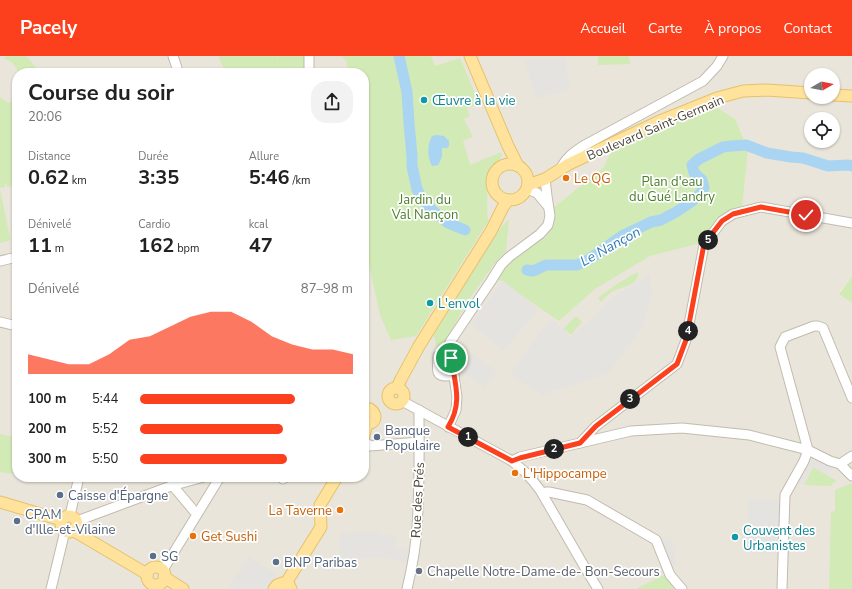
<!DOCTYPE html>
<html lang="fr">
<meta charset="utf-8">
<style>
:root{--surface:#fff;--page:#f2f2f2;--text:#222;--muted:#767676;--accent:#fc3f1d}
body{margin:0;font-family:"Nunito Sans",sans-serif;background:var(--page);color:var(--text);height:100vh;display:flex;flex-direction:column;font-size:15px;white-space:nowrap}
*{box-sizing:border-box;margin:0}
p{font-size:13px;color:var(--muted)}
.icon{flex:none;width:22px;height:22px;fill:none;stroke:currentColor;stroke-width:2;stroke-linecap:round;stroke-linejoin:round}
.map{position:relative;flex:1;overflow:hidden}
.details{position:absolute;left:12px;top:12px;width:357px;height:414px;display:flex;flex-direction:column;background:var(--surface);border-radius:16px;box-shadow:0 1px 3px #0004}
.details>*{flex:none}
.needle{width:26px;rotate:81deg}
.controls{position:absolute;left:804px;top:12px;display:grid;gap:8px}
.controls a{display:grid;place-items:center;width:36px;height:36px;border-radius:50%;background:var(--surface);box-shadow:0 1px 3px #0004;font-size:20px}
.pin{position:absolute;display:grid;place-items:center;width:34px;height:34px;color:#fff;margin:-17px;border:2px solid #fff;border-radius:50%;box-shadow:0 1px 4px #0007}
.km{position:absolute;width:20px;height:20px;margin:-10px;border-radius:50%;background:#222;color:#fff;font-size:11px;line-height:20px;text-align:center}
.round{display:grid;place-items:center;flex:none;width:42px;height:42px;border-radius:16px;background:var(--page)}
.overview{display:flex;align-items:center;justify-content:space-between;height:68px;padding:0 16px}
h1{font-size:22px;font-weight:700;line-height:30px}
.metrics{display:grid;grid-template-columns:repeat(3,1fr);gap:6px;height:68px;padding:4px 16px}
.metrics div{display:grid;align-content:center}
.metrics b{font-size:20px;font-weight:700}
.metrics small{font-size:11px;font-weight:400}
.metrics p{font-size:11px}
.chart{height:112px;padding:8px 16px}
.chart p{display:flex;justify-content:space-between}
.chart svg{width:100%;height:72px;margin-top:4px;fill:var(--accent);opacity:.7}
ul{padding:0 16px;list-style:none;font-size:13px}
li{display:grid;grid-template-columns:64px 48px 1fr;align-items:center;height:30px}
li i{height:10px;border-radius:5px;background:var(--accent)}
header{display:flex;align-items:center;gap:24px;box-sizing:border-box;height:56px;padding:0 20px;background:var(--accent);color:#fff}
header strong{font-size:19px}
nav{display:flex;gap:22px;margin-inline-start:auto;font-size:14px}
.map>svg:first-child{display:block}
.residential{fill:#eae5da;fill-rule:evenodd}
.green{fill:#d2eab5}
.parking{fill:#e5e3e0}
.water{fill:#a9d4f2}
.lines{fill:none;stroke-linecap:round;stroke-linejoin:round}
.river{stroke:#a9d4f2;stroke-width:11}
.minor-casing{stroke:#c2bbae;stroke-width:11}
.major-casing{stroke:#e6c16a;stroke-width:13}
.minor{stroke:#fff;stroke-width:9}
.major{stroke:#ffe39c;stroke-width:11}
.route-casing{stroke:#fff;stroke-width:8}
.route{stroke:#fc3f1d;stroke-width:5}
.culture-dot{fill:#0f9aa8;stroke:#fff;stroke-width:1.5}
.food-dot{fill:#e8710a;stroke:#fff;stroke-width:1.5}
.service-dot{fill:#5c6f8a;stroke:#fff;stroke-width:1.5}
.worship-dot{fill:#6b7280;stroke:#fff;stroke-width:1.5}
.labels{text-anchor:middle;stroke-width:3.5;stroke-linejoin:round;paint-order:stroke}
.culture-label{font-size:13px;fill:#0d838f;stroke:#fff;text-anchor:start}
.street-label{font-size:13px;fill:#4b4439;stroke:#fff}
.food-label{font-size:13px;fill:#c56008;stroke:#fff;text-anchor:start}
.park-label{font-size:13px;fill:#4a7f2a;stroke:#fff}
.service-label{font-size:13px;fill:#4e5e75;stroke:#fff;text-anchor:start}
.worship-label{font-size:13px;fill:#5b616d;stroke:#fff;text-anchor:start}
.water-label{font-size:14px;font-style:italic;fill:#2e7ab2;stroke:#fff}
</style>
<header>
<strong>Pacely</strong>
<nav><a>Accueil</a><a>Carte</a><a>À propos</a><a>Contact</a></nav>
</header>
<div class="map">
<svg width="852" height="533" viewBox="0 0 852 533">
<rect width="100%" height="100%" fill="#f6f3ec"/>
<path class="residential" d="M0,0H852V220L839,237L852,247V533H0ZM17,17H364V421H17ZM811,19H833V41H811ZM811,63H833V85H811Z"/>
<g class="green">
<path d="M6,0H26L41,17H19C14,9 13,4 3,3Z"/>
<path d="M218,0H277L278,5V0H304L305,17H226Z"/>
<path d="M342,0H431L435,10L460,2L479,47L467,53L470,60L464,63L473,81L463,85L470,109L501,96L502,100L488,119L487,150L488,165L416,280L391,284L380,259L367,199L364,152V17H348L347,6Z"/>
<path d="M598,0H629L630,8L598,9Z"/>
<path d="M0,41L8,47L17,43V128L15,125L14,126V129L7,131L6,127L5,128V131L1,132L0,131Z"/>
<path d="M713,49L735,63L748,94L742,151L701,187L650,200L595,233L559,265L496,222L507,207L547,180L555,165L552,153L603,112L612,94Z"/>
<path d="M0,133L9,177L10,178L8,179H10V184H9V185L0,187Z"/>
<path d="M509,163L506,195L494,208L467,246L446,284L448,316H444L442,313L440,296L436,290L434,279L486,195L502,170Z"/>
<path d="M638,216C639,231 620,230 610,237C607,239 604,243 601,246L598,242C610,232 624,223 638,216Z"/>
<path d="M852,220V247L839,238Z"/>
<path d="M576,260L582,266L574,275L572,279L563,273Z"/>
<path d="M0,378L17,382V411L15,418L0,416Z"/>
<path d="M813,411L837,425L832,428V430L804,429Z"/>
<path d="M852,427V533H829L831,456L835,455V434Z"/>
<path d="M664,519L674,533H636Z"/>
</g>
<g class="parking">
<path d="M566,3L570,34L536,42L524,4Z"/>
<path d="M650,218L652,239L643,270L608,318L542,339L510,319L542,273L552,263L571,281L595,259L610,243Z"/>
<path d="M502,224L539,254L503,295L471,268L500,228Z"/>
<path d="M472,297L497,316L485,332L460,314Z"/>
<path d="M811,403L816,404L832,412L829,419L813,411L804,429L798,426L808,405Z"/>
<path d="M748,443L779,444V497H747Z"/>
<path d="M377,475L380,476L381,479H396V491L412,494L409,507L382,502L340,503L339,485L341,477Z"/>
<path d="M670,482L677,507L670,512L660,483Z"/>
<path d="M248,500L278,519L270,533H227Z"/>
</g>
<path class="water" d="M437,79L444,80L449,85V90L447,92H442V101L438,109L432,110C427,100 427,90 432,80Z"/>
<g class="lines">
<g class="river">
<path d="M399,0L407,36L409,67L412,100V110L417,133L422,143L433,155L448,167L465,174"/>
<path d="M527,214L533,215L546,209H577L588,204L622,180L651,166L661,164L676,156L691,146L698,140L704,132L702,124L694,117L692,109L699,103L723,91L731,90L746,89L767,97L791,101L803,102L828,110L848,109L852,110"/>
</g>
<defs>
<g id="minor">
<path d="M173,0L177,12"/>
<path d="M309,0V17"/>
<path d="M562,110C567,101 574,96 583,90L703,25L717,10L723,0"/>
<path d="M527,133L537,137L547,149"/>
<path d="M0,205L17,201"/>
<path d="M0,266L17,270"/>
<path d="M438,300C438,315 433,323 454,319"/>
<path d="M402,345L512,405L525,416L533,425L540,434L584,510L598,533"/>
<path d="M448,371L456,354L457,341L450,293V286L491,225L501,209L509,201L540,178L548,169L550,160L547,140L545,123"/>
<path d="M364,385L370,390L419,386"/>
<path d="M580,387L631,375L682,372L749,379L808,394L830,405L840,408L852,420"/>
<path d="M512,405L520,401L580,387L596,370L677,308L686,284L704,189L722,165L733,158L761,151L852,167"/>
<path d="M840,408L852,400"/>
<path d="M283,421V423"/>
<path d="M173,430L194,455"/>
<path d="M543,438L546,436H549L587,444L656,484L670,519L682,533"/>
<path d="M70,459L79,421"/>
<path d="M77,465L171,430L204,421"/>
<path d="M163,514L220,421"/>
<path d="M51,533L65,475"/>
<path d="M407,533C412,512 416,491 417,470C420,431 419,392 419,354"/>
<path d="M782,533L785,439L804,405L808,394L780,291L785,281L814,270H818L823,272L852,342"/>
</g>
<g id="major">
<path d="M470,0L508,90L518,110"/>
<path d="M833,39L852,40"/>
<circle cx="510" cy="126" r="18"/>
<path d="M528,129L545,123L569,108L662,64L717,42L743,35L767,34L811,37"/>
<circle cx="396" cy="340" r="8"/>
<path d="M397,332L401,323L419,290L491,175L503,151L508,144"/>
<path d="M364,353H370C379,359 375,370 364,367"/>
<path d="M364,379L367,368"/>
<path d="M0,446L61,464"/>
<circle cx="69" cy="468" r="8"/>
<path d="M74,475L147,518"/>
<circle cx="156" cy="520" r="9"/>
<path d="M164,521L183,533"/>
<path d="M286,527L321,471L320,449L337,421"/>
<path d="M274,533L277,529L282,527L289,529L291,533"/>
</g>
</defs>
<use href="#minor" class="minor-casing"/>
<use href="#major" class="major-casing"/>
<use href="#minor" class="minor"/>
<use href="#major" class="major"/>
</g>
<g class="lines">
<defs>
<path id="route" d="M451,302C455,328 463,347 448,371L512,405L520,402L580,387L596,370L677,308L686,284L704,188L722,165L733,158L761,151L806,159"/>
</defs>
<use href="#route" class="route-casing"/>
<use href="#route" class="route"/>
</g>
<g class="culture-dot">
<circle cx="424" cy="44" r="4"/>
<circle cx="430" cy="247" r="4"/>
<circle cx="735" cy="481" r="4"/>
</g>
<g class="food-dot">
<circle cx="566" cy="122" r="4"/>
<circle cx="515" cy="417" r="4"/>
<circle cx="340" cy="454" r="4"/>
<circle cx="193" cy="480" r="4"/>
</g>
<g class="service-dot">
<circle cx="377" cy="381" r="4"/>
<circle cx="60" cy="439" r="4"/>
<circle cx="17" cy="465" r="4"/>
<circle cx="153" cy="500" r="4"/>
<circle cx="276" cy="506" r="4"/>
</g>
<circle class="worship-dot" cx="419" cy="515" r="4"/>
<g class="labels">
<g class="culture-label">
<text x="432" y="49">Œuvre à la vie</text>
<text x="438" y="252">L'envol</text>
<text x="743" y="479">Couvent des<tspan x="743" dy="15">Urbanistes</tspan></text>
</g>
<g class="street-label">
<text transform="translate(655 71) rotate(-23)" y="5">Boulevard Saint-Germain</text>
<text transform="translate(417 444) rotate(-87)" y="5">Rue des Prés</text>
</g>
<g class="food-label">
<text x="574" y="127">Le QG</text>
<text x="523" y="422">L'Hippocampe</text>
<text x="332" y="459" text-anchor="end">La Taverne</text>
<text x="201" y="485">Get Sushi</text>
</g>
<g class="park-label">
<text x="672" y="130">Plan d'eau<tspan x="672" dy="15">du Gué Landry</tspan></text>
<text x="425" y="148">Jardin du<tspan x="425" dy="15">Val Nançon</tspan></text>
</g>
<g class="service-label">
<text x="385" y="379">Banque<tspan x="385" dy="15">Populaire</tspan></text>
<text x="68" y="444">Caisse d'Épargne</text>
<text x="25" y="463">CPAM<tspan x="25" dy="15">d'Ille-et-Vilaine</tspan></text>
<text x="161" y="505">SG</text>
<text x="284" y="511">BNP Paribas</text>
</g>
<g class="worship-label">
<text x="427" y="520">Chapelle Notre-Dame-de- Bon-Secours</text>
</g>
<g class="water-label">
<text transform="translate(610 190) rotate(-29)" y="5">Le Nançon</text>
</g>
</g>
</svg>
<div class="controls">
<a><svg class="needle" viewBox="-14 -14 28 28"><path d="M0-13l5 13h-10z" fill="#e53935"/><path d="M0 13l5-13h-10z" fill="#767676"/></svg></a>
<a><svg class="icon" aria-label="locate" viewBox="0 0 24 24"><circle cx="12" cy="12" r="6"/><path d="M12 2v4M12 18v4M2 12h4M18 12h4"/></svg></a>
</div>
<div class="pin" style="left:451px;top:302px;background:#1e9e55"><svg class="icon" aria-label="arrive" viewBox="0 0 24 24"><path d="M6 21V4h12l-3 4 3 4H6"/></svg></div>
<div class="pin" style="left:806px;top:159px;background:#d93025"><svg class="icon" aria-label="check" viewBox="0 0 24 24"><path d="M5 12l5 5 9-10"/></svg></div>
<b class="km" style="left:468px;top:381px">1</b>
<b class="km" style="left:554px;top:393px">2</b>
<b class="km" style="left:630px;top:343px">3</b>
<b class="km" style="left:688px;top:275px">4</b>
<b class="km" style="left:708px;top:184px">5</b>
<section class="details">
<div class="overview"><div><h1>Course du soir</h1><p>20:06</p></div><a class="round"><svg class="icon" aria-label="share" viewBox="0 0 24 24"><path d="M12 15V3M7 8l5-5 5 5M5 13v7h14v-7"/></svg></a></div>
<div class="metrics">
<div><p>Distance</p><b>0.62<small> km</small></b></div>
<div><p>Durée</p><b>3:35</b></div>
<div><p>Allure</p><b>5:46<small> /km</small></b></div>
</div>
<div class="metrics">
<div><p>Dénivelé</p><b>11<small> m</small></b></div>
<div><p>Cardio</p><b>162<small> bpm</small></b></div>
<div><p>kcal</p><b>47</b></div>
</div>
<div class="chart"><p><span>Dénivelé</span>87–98 m</p>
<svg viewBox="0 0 160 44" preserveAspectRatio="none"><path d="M0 44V32L10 35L20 38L30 38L40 32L50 23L60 21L70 15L80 9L90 6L100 6L110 12L120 21L130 26L140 29L150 29L160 32V44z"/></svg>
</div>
<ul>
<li><b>100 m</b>5:44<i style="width:73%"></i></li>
<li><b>200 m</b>5:52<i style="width:67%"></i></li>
<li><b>300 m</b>5:50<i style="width:69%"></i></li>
</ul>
</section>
</div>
